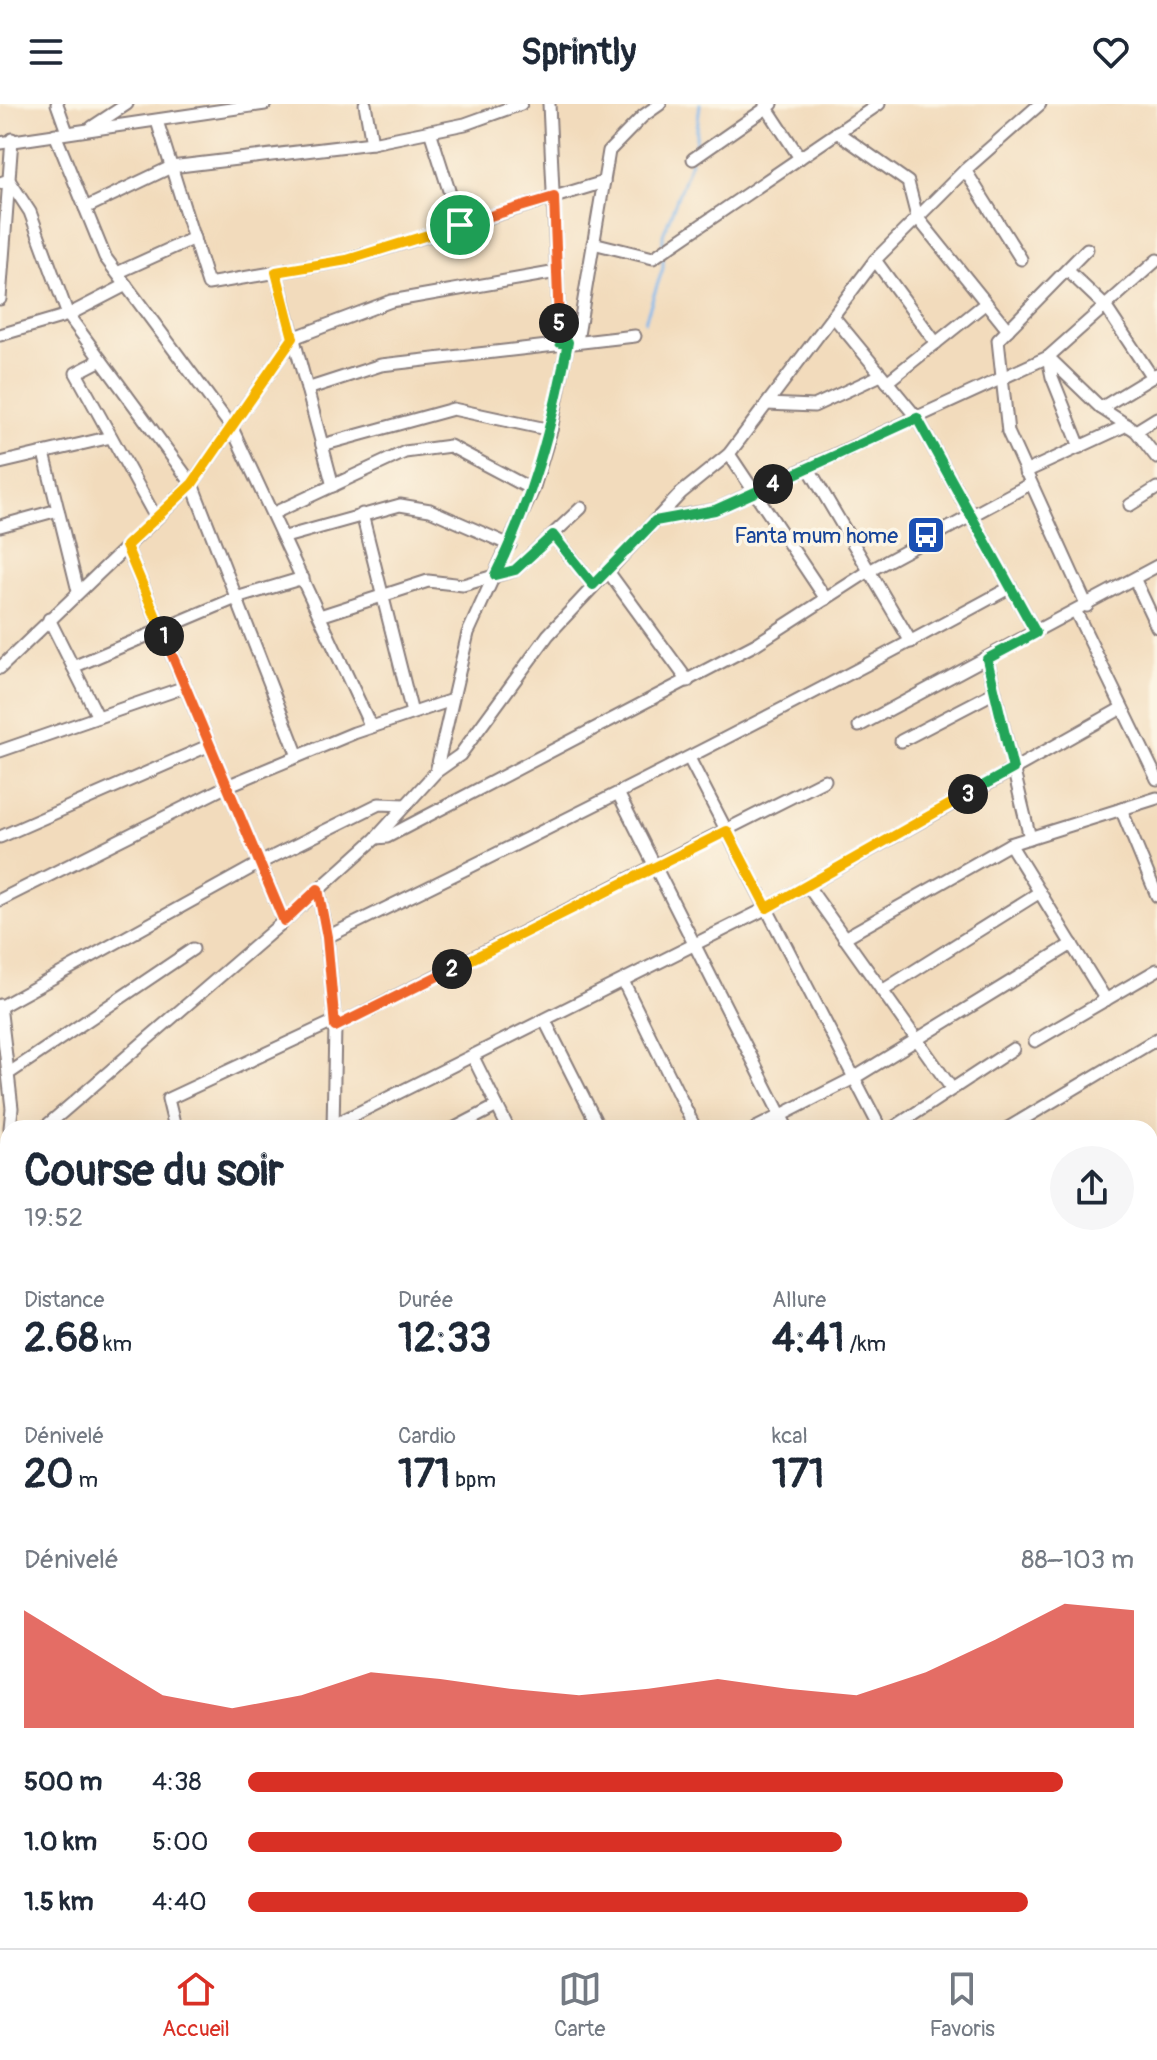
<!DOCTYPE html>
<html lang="fr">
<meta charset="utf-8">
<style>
:root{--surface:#fff;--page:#f6f6f7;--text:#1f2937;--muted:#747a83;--line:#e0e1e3;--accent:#d93025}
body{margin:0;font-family:Pangolin,sans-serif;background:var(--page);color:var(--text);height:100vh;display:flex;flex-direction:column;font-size:30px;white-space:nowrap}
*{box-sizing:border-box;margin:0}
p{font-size:26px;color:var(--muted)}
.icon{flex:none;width:44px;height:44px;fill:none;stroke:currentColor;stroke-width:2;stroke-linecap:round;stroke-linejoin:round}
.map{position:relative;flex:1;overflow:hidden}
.side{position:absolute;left:0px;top:1016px;width:1158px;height:828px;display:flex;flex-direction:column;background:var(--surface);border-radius:24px 24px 0 0;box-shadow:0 8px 32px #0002}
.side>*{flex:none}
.pin{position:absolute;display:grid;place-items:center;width:68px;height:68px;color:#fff;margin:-34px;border:4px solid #fff;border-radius:50%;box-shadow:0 2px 8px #0007}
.km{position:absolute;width:40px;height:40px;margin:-20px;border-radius:50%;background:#222;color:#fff;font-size:22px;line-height:40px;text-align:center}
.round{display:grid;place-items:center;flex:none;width:84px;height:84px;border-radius:42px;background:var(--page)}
.headline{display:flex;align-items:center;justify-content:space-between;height:136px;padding:0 24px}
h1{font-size:44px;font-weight:700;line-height:60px}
.figures{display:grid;grid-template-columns:repeat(3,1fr);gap:12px;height:136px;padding:8px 24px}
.figures div{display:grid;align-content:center}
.figures b{font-size:40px;font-weight:700}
.figures small{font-size:22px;font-weight:400}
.figures p{font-size:22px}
.chart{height:224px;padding:16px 24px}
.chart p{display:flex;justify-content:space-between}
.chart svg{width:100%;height:144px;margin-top:8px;fill:var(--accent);opacity:.7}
ul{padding:0 24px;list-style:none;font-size:26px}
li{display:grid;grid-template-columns:128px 96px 1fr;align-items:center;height:60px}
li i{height:20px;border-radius:10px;background:var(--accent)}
header{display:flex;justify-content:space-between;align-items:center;height:104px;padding:0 24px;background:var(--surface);font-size:36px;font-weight:700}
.tab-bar{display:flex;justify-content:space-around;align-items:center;height:112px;border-top:2px solid var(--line);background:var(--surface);font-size:22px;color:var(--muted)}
.tab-bar a{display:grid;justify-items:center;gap:4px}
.tab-bar .current{color:var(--accent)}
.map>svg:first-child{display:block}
.green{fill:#9ed88b;stroke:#607d63;stroke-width:2}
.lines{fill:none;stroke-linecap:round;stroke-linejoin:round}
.stream{stroke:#7cb6ed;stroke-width:3}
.minor-casing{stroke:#8a7e7c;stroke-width:15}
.minor{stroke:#fff;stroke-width:11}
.split-1-casing{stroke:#fff;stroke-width:16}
.split-2-casing{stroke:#fff;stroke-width:16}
.split-3-casing{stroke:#fff;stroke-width:16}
.split-4-casing{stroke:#fff;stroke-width:16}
.split-5-casing{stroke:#fff;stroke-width:16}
.split-6-casing{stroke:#fff;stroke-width:16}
.split-1{stroke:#f5b400;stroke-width:10}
.split-2{stroke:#f0652b;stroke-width:10}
.split-3{stroke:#f5b400;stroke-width:10}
.split-4{stroke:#22a559;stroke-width:10}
.split-5{stroke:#22a559;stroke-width:10}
.split-6{stroke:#f0652b;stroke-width:10}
.labels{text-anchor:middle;stroke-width:7;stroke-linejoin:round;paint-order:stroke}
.transit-label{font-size:22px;fill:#164399;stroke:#fcf5e5;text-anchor:end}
</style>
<header><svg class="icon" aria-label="menu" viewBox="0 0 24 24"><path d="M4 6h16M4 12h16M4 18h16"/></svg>Sprintly<svg class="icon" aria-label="heart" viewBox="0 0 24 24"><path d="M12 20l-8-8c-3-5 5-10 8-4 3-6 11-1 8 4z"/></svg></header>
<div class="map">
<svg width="1157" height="1844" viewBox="0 0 1157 1844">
<rect width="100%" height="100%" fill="#fcf5e5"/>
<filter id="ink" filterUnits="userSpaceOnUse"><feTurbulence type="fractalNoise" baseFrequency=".0125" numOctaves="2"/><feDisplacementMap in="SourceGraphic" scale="16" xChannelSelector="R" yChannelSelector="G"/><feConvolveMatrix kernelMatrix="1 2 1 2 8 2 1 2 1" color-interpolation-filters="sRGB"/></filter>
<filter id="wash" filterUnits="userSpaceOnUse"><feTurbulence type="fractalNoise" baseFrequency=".006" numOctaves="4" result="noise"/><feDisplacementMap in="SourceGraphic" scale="32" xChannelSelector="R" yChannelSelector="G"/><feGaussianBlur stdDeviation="1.8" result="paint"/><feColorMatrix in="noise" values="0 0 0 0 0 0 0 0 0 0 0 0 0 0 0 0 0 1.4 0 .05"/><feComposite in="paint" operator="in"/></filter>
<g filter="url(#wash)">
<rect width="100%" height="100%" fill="#f2dbbc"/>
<path class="green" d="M1150,1446L1157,1484V1637L1150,1639Z"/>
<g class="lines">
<g class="stream">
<path d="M694,50L700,0"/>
<path d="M663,144V131L691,57"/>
<path d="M645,217L663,164V152"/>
</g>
</g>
</g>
<g filter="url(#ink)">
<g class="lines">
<defs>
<g id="minor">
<path d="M57,0L67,28"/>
<path d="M365,0L372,39"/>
<path d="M549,0L560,239"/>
<path d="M765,1L800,54"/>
<path d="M157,17L208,180L347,156L604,78"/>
<path d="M92,23L127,0"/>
<path d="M430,27L460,121"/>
<path d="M837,28L908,78L917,113L1008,226"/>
<path d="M55,30L105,153L232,324L371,623"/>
<path d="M0,39L265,0"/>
<path d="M693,55L772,0"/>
<path d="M965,66L1021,155"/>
<path d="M0,79L9,76L30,108L68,211L192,380L298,652"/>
<path d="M85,104L171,63L372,39L465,20L521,0"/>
<path d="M593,139L653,154L879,0"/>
<path d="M875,156L936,239"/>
<path d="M1067,166L1105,202L1152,273"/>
<path d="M276,168L333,382"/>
<path d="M117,169L194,134"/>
<path d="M0,195L12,35"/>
<path d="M833,212L917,314L1036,529"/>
<path d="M0,231L68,211L126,181"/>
<path d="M577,237L609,47L643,12L660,0"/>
<path d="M1048,253L1101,304L1136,327L1157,354"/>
<path d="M1048,254L1052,273L1080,343"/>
<path d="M101,256L76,269L156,414"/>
<path d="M887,278L986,199"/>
<path d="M307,285L381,261L635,232"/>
<path d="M767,300L814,302L881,271"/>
<path d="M1101,304L1157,270"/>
<path d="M1136,327L1157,314"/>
<path d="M322,341L453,305L551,326"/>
<path d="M44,349L78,487"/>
<path d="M729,350L826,495"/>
<path d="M0,359L111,333"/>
<path d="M808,363L911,538"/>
<path d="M1025,368L1127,321"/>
<path d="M1130,401L1157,384"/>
<path d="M274,409L405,348L450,342L533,386"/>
<path d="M362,410L412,609"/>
<path d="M655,416L715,406L1048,253L1157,156"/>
<path d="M0,422L58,406"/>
<path d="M553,431L593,481"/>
<path d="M285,433L400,401L430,406L510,441"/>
<path d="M126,442L284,817"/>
<path d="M607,466L688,577"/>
<path d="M1135,476L1157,523"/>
<path d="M1087,502L1008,328L998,236L1087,145"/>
<path d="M1076,508L1157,675"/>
<path d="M320,512L428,477L463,481L515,466L581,404"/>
<path d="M49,515L98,613"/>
<path d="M987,555L1030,734"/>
<path d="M73,563L236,494L303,474"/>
<path d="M0,564L192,380L293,234L391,197L557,168"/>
<path d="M859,622L1157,462"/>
<path d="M901,637L995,588"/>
<path d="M0,647L185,583"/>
<path d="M689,654L880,1024"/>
<path d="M436,668L468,529L533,386L551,326L568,238"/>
<path d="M619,691L787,1024"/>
<path d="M1121,705L1157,792"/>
<path d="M0,733L210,641"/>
<path d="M376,734L387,733L756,540L869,467L1030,380"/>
<path d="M1010,740L1106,896"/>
<path d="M807,781L952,985"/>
<path d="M318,785L327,833L335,922"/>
<path d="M0,796L227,682L354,629L452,596"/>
<path d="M327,833C558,721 786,606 1011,483"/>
<path d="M844,834L1010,740L1157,694"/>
<path d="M623,877L695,1024"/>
<path d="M882,887L1040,788"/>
<path d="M0,901L12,1004L10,1024"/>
<path d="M0,903L260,759L379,700L406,701"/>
<path d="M545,917L599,1024"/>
<path d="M1035,937L1157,866"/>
<path d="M473,953L508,1024"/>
<path d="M8,970L193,845"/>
<path d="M44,1024L284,817L376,734L436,668L460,651L548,531L681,389L729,350L875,156L965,66L1040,0"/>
<path d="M175,1024L168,995L335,917"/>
<path d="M328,1024L767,804L1122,604"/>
<path d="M333,1024L335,923L825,676"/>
<path d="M455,1024L497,1002"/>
<path d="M756,1024L854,974L1072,840"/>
<path d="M893,1024L1013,945"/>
<path d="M1008,1024L1157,935"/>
<path d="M6,1056L8,1041"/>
<path d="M0,1060L8,1089"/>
<path d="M1150,1063L1157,1057"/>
<path d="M0,1238L8,1236"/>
<path d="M0,1290L8,1285"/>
<path d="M0,1323L8,1318"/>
<path d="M0,1397L8,1394"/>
<path d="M0,1492L8,1484"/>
<path d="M0,1616L8,1643"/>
<path d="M1150,1654L1157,1651"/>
<path d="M0,1677L8,1674"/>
<path d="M0,1765L8,1781"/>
<path d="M41,1836L46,1844"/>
<path d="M507,1836L511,1844"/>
<path d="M66,1844L69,1836"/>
<path d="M109,1844L121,1836"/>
<path d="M308,1844L354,1839"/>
<path d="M590,1844L611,1836"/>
</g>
</defs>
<use href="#minor" class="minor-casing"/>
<use href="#minor" class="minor"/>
</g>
</g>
<g class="lines" filter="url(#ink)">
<defs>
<path id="split-1" d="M164,532L126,442L192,380L293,234L276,168L347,156L460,121"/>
<path id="split-2" d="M164,532L284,817L318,785L327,833L335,923L452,865"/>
<path id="split-3" d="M452,865L727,727L767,804L968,690"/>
<path id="split-4" d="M773,380L917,314L1036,529L987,555L1013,665L968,690"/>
<path id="split-5" d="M559,219L560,239L568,238C552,322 533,394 495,471L515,466L553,431L593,481L655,417L715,406L773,380"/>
<path id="split-6" d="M460,121L554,93L559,219"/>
</defs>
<use href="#split-1" class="split-1-casing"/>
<use href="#split-2" class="split-2-casing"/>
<use href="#split-3" class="split-3-casing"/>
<use href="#split-4" class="split-4-casing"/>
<use href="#split-5" class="split-5-casing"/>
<use href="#split-6" class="split-6-casing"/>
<use href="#split-1" class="split-1"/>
<use href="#split-2" class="split-2"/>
<use href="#split-3" class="split-3"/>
<use href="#split-4" class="split-4"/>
<use href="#split-5" class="split-5"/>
<use href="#split-6" class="split-6"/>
</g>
<defs>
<symbol id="bus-square" viewBox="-11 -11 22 22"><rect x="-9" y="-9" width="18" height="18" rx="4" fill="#1a4fb4" stroke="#fcf5e5"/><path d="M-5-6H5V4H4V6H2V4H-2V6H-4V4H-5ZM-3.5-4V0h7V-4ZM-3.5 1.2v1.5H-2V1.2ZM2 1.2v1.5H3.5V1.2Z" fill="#fff"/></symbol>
</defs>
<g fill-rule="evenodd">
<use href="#bus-square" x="904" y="409" width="44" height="44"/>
</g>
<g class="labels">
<g class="transit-label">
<text x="898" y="439">Fanta mum home</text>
</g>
</g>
</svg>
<div class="pin" style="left:460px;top:121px;background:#1e9e55"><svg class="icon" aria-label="arrive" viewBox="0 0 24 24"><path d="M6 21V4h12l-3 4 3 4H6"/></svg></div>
<b class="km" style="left:164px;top:532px">1</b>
<b class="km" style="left:452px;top:865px">2</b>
<b class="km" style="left:968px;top:690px">3</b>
<b class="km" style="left:773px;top:380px">4</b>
<b class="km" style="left:559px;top:219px">5</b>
<section class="side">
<div class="headline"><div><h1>Course du soir</h1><p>19:52</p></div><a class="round"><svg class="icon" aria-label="share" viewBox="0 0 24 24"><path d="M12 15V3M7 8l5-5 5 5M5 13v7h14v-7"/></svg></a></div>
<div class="figures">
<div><p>Distance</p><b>2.68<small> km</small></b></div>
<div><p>Durée</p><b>12:33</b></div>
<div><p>Allure</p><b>4:41<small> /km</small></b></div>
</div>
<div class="figures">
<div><p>Dénivelé</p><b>20<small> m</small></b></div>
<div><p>Cardio</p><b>171<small> bpm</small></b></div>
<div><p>kcal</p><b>171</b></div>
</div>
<div class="chart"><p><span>Dénivelé</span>88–103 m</p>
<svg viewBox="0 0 160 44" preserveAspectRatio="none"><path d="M0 44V8L10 21L20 34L30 38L40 34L50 27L60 29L70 32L80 34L90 32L100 29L110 32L120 34L130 27L140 17L150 6L160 8V44z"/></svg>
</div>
<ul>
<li><b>500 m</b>4:38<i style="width:92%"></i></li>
<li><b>1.0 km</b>5:00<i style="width:67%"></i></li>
<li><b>1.5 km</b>4:40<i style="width:88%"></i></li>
</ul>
</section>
</div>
<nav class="tab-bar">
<a class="current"><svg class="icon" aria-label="home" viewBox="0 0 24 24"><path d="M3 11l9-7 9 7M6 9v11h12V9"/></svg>Accueil</a>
<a><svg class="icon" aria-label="map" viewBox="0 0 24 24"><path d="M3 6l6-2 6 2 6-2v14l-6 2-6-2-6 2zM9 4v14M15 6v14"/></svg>Carte</a>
<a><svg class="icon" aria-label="saved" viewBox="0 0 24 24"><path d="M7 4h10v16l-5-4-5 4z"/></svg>Favoris</a>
</nav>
